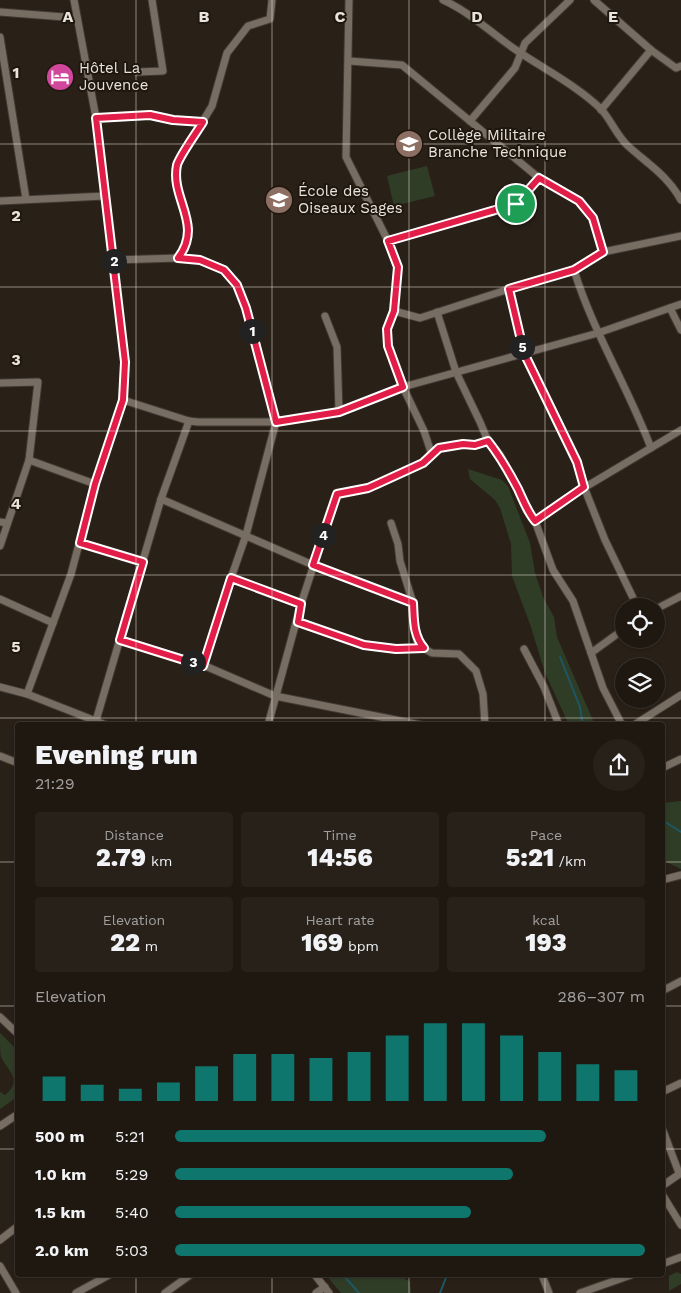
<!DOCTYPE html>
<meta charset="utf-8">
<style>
:root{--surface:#1f1811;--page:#27211a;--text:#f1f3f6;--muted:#a1a09f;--line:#3c3731;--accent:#0f766e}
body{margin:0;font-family:"Work Sans",sans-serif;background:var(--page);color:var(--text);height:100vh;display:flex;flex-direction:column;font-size:19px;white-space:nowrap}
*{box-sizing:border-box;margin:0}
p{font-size:16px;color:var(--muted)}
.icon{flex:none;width:28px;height:28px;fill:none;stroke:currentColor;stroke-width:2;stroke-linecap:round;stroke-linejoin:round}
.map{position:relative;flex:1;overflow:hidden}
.sheet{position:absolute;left:15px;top:722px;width:650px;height:555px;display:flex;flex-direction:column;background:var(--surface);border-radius:5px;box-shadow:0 1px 4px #0004,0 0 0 1px var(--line)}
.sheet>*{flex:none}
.buttons{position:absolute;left:615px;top:598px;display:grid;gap:10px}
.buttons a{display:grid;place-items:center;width:50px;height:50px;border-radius:50%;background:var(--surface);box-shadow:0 1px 4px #0004,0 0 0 1px var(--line);font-size:25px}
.pin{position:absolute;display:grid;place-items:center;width:42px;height:42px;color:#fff;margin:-21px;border:2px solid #fff;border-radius:50%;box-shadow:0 1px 5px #0007}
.km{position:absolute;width:25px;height:25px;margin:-12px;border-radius:50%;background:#222;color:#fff;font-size:14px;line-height:25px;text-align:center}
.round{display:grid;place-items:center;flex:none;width:52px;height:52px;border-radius:26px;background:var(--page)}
.overview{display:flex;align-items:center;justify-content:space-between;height:85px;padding:0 20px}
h1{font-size:28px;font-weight:800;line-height:38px}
.stats{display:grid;grid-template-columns:repeat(3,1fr);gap:8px;height:85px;padding:5px 20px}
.stats div{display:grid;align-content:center;border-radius:5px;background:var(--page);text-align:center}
.stats b{font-size:25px;font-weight:800}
.stats small{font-size:14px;font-weight:400}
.stats p{font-size:14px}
.chart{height:140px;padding:10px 20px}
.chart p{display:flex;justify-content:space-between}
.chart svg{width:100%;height:90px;margin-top:5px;stroke:var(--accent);stroke-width:6}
ul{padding:0 20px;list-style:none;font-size:16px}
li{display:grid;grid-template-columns:80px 60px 1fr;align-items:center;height:38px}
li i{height:12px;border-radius:6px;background:var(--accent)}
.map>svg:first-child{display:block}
.green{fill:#303d26}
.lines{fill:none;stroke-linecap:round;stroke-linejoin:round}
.stream{stroke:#1d5765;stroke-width:2}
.minor-casing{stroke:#413a33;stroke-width:9}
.minor{stroke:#786d62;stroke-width:7}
.route-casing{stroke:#fff;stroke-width:10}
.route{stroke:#e11d48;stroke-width:6}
.grid{fill:none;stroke:#e9e3dd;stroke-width:1;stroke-opacity:0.55}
.labels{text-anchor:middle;stroke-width:4;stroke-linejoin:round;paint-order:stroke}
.poi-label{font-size:15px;fill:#e9e3dd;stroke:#1f170e;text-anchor:start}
.grid-label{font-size:16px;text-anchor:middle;font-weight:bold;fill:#e9e3dd;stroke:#1f170e;stroke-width:4;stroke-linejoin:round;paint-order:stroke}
</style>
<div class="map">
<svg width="681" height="1293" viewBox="0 0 681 1293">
<rect width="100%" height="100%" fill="#292017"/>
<g class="green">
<path d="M427,166L435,196L394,206L387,176Z"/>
<path d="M468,469L502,480L508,486L530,543L535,573L543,597L554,617L557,637L595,725H569L545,673L531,627L512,576L511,544L500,508L495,500L470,479Z"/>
<path d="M681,801V869L662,860L663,803Z"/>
<path d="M0,1033L18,1051L17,1097L0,1109V1092L5,1095C24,1080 7,1070 1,1057C0,1051 0,1039 0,1033Z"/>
<path d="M677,1272L681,1274V1284L669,1291V1276Z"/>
<path d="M326,1275H400L410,1282L411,1293H341Z"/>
</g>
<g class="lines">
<g class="stream">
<path d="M560,657L580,707L582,720L585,725"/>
<path d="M662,820L681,832"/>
<path d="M343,1275L359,1293"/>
<path d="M440,1293L447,1275"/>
</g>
<defs>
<g id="minor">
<path d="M74,0L96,118L114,260L125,362L123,400L95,484L71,574L27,694L106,725"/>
<path d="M349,0L346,157L388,241L398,267L394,311L387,329L388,346L403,387L424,431L432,455"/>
<path d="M443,0C472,13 493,35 519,52C546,70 577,86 601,109C611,120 617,136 628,146C648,164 668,176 681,200"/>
<path d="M594,0L651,50L676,68L681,66"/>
<path d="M0,12L77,18"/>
<path d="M0,37L26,199"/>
<path d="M349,61L402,65L539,178L579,201L593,218L603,252"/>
<path d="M137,72L163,71L152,0"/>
<path d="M601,110L651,50"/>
<path d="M96,118L150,115L173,120L203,122"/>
<path d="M470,121L515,68L525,43L570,0"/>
<path d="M0,201L105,196"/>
<path d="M388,241L516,204L539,178"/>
<path d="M178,258L184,250L189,228L176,182L177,164L212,106L227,53L248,26L270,19L272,0"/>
<path d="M114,260L178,258L200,260L224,270L237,285L246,308L276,422L246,535L231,578L301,604"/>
<path d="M574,270C593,332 628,387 651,448"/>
<path d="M509,289L524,353L577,462L584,487L605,540L637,606"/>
<path d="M670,308L681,330"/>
<path d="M394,311L420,318L509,289L574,270L603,252L681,236"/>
<path d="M437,312L456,372L480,422L488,441"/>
<path d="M325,316L337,347L339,412"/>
<path d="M0,383L38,382L29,460L0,546"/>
<path d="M123,400L189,421L198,422H276L339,412L403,387L598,333L681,304"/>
<path d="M29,460L95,484"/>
<path d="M161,499L313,565L413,603"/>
<path d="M535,521L567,498L681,430"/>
<path d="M0,522L7,523"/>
<path d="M391,523L398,544L400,561L413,603L414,627L417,641L423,648"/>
<path d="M80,543L143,562"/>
<path d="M0,599L53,623"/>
<path d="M656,609L681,596"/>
<path d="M297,622L364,645L396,649L423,648L432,653L459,654L476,671L483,694L485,725"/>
<path d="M120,640L203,665L275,696L421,725"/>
<path d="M524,649L544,687L559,725"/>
<path d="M591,653L624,629"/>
<path d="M203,665L231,578"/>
<path d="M0,687L27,694"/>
<path d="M95,724L161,499L189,421"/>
<path d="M268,725L301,604L337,494L368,488L377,484L423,463L439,448L463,444L475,445L488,441L500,455L518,490L527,511L535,521L553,570L573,601L603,688L622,725"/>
<path d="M634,725L681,695"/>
<path d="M0,756L18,763"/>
<path d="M662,768L681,759"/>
<path d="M662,880L681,875"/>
<path d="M662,991L681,981"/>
<path d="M0,1017L18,1034"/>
<path d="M662,1092L681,1083"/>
<path d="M0,1126L18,1114"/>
<path d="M662,1128L679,1173"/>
<path d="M662,1186L681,1173"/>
<path d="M662,1194L681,1225"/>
<path d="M0,1240L18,1226"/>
<path d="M662,1264L681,1257"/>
<path d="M0,1266L16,1293"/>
<path d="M315,1275L329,1293"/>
<path d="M542,1275L549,1293"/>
<path d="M76,1293L109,1275"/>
<path d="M165,1293L190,1275"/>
<path d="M316,1293L325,1287"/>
<path d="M580,1293L631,1275"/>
</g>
</defs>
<use href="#minor" class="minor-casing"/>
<use href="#minor" class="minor"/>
</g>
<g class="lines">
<defs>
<path id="route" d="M150,115L173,120L203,122C197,132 180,155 177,165C170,199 204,224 178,258L200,260L224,270L237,285L246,308L276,422L339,412L403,387L388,346L387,329L394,311L398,267L388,241L516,204L539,178L579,201L593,218L603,252L574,270L509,289L524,353L577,462L584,487L535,521C527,511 523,500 518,489C509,472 500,456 488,441L475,445L463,444L439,448L423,463L377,484L368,488L337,494L313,565L413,603C414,620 413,635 424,648L396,649L364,645L298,622L301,604L231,578L203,666L120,640L143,562L80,543L95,484L123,400L125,362L96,118Z"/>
</defs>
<use href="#route" class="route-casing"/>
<use href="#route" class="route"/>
</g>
<path class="grid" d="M136,0V725M272,0V725M409,0V725M545,0V725M0,144H681M0,287H681M0,431H681M0,575H681M0,718H681M0,862H18M662,862H681M0,1006H18M662,1006H681M0,1149H18M662,1149H681M136,1275V1293M272,1275V1293M409,1275V1293M545,1275V1293"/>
<defs>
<symbol id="hotel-disc" viewBox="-11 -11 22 22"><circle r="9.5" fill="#d1479c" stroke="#1f170e"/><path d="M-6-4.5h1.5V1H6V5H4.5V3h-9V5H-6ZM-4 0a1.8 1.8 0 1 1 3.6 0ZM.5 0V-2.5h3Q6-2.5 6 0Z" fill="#fff"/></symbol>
<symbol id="school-disc" viewBox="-11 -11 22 22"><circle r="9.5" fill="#8d6e63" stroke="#1f170e"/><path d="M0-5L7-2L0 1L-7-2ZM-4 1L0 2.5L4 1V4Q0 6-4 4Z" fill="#fff"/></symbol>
</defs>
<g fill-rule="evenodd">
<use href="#hotel-disc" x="44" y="61" width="32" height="32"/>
<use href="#school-disc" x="393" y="128" width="32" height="32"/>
<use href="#school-disc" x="263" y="184" width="32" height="32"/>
</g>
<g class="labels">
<g class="poi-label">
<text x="79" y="73">Hôtel La<tspan x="79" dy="17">Jouvence</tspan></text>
<text x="428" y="140">Collège Militaire<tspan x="428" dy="17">Branche Technique</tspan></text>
<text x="298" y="196">École des<tspan x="298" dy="17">Oiseaux Sages</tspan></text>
</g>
</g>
<g class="grid-label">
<text x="68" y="22">A</text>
<text x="204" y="22">B</text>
<text x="340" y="22">C</text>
<text x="477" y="22">D</text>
<text x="613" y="22">E</text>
<text x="16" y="78">1</text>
<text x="16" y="221">2</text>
<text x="16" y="365">3</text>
<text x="16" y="509">4</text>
<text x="16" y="652">5</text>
</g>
</svg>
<div class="buttons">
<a><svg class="icon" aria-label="locate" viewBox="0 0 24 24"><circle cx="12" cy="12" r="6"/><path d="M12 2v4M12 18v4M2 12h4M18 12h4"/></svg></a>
<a><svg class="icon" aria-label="layers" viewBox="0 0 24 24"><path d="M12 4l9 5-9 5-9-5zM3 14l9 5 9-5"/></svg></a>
</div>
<div class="pin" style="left:516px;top:204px;background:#1e9e55"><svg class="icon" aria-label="arrive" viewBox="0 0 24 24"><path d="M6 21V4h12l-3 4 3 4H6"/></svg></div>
<b class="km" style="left:252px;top:331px">1</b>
<b class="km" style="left:114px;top:261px">2</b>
<b class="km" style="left:193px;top:662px">3</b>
<b class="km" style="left:323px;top:535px">4</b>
<b class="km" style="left:522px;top:347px">5</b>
<section class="sheet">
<div class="overview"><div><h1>Evening run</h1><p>21:29</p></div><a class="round"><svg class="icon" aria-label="share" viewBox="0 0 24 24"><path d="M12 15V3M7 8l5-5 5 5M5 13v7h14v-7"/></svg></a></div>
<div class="stats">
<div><p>Distance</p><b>2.79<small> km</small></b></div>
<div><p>Time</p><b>14:56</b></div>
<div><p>Pace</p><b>5:21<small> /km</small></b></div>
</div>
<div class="stats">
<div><p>Elevation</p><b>22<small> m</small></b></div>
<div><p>Heart rate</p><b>169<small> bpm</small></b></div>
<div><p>kcal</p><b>193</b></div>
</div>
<div class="chart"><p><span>Elevation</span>286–307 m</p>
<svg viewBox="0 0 160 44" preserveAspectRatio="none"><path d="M5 44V32M15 44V36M25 44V38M35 44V35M45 44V27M55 44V21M65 44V21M75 44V23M85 44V20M95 44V12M105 44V6M115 44V6M125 44V12M135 44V20M145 44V26M155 44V29"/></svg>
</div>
<ul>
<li><b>500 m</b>5:21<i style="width:79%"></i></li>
<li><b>1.0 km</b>5:29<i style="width:72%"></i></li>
<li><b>1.5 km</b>5:40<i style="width:63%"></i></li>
<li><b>2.0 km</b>5:03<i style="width:100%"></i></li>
</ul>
</section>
</div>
